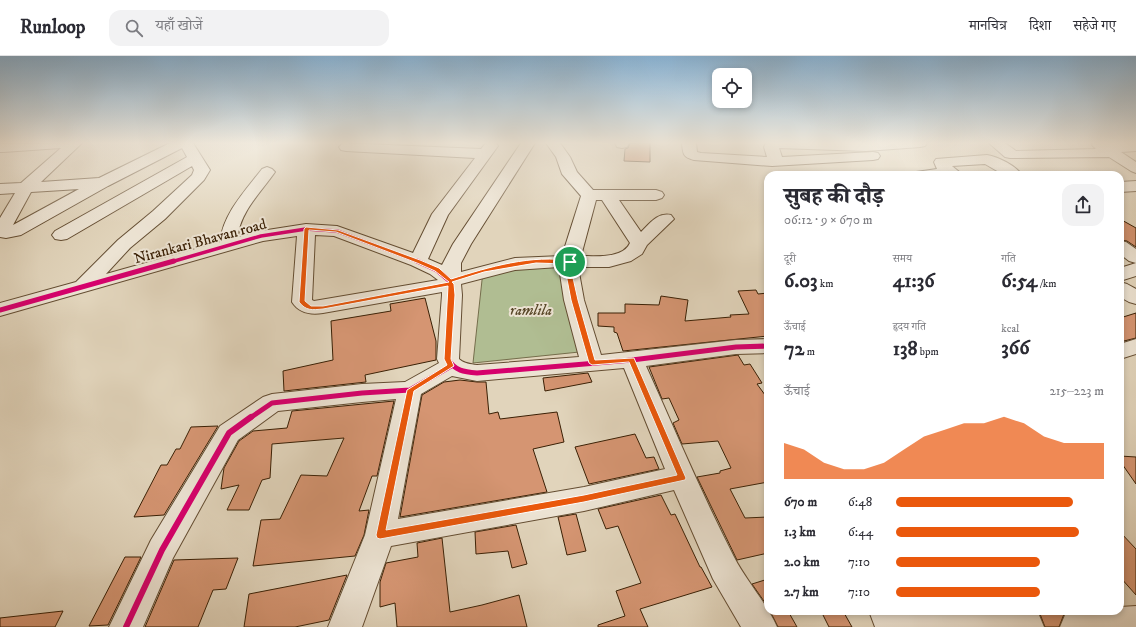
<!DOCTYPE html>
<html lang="hi">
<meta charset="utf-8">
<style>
:root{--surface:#fff;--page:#f2f2f3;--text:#2b2b33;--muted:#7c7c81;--line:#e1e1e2;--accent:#ea580c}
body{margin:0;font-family:"IM FELL DW Pica","Noto Serif Devanagari",serif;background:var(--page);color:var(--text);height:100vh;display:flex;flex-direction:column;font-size:15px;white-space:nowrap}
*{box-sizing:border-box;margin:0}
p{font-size:13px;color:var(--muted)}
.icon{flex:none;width:22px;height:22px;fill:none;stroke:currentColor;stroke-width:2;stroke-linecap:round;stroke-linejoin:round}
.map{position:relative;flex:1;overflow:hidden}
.sheet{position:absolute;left:764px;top:115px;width:360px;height:444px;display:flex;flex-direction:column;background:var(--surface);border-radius:12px;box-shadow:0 2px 6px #0003}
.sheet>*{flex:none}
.buttons{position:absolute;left:712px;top:12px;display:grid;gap:8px}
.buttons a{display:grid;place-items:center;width:40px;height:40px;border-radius:8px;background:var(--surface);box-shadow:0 2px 6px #0003;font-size:20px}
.pin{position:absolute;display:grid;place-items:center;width:34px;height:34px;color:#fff;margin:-17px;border:2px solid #fff;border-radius:50%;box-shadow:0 1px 4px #0007}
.round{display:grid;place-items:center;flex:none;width:42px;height:42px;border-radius:12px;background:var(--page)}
.summary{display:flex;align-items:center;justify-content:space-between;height:68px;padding:0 20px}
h1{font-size:22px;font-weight:800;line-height:30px}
.figures{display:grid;grid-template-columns:repeat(3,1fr);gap:6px;height:68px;padding:4px 20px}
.figures div{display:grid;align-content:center}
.figures b{font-size:20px;font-weight:800}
.figures small{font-size:11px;font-weight:400}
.figures p{font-size:11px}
.chart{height:112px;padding:8px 20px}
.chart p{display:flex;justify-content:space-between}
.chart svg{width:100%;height:72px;margin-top:4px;fill:var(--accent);opacity:.7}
ul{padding:0 20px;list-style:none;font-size:13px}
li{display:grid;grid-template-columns:64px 48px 1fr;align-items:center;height:30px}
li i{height:10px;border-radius:5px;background:var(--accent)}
header{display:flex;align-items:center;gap:24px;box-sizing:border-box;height:56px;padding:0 20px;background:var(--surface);border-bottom:1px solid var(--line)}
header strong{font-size:19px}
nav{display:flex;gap:22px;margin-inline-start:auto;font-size:14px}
.search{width:280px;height:36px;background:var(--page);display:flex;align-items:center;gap:10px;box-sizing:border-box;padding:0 14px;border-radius:12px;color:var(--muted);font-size:15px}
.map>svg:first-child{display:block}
.green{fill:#b0bd92;stroke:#756e4c}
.building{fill:#d59572;stroke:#3a2005}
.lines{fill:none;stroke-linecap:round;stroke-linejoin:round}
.minor-casing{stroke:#644d32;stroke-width:2}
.minor{fill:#ece3d3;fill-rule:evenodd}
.cycleway-far2-casing{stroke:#ece3d3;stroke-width:5.5}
.cycleway-far1-casing{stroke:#ece3d3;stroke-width:8}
.cycleway-casing{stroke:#ece3d3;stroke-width:9}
.cycleway-far2{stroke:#d6006c;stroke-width:3.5}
.cycleway-far1{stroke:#d6006c;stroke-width:5}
.cycleway{stroke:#d6006c;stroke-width:6}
.route{fill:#ea580c;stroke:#fff;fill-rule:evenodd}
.labels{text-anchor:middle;stroke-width:4;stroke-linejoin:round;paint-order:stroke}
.street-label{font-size:15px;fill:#3a2005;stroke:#ece3d3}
.park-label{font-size:15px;font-style:italic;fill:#584728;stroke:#ece3d3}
</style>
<header>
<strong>Runloop</strong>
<div class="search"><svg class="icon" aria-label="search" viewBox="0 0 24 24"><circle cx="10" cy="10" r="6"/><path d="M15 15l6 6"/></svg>यहाँ खोजें</div>
<nav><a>मानचित्र</a><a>दिशा</a><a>सहेजे गए</a></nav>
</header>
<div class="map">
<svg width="1136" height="571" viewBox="0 0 1136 571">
<rect width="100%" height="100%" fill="#e1d4bb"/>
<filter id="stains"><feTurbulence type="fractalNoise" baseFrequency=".005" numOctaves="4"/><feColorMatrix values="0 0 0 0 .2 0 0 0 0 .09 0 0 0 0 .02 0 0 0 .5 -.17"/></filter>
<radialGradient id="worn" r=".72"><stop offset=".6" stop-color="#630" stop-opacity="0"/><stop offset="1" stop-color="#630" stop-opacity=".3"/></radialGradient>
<path class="green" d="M570,206L589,295L473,307L483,215Z"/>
<g class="building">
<path d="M630,87H650V106L624,105L625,93L628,92Z"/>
<path d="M1120,163L1136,172V191L1127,185L1120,184Z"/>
<path d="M756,234L758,238L768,237V280L623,295L617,277L614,276V271L598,270V257H625V248L659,249L661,240L688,244L685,265L731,261L730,259L749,258L738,235Z"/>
<path d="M425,242L436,285V304L365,319L366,326L284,335L283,315L333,304L331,265L391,255L390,248Z"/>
<path d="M1136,257V282L1120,286V262Z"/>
<path d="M738,299L744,309L750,308L762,327L757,328L768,343V426L730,433L745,462L768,461V497L737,504L697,421L720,417V415L731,412L718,385L682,388L673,367L679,364L669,342L662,343L649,311Z"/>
<path d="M588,317L592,326L545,335L543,322Z"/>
<path d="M460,324L477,326H486L489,358L498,356L500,363L557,356L564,386L533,393L547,436L400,461L422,339L444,326Z"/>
<path d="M394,345L377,420H372L359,455L369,454L364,479L355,500L253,510L261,464L280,463L301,419L327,420L344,382L272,388L270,422L262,424L249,454H227L239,429L221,433L224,412L239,385L253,375L287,372L292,355Z"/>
<path d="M218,370L164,459L134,461L161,409H167L176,393H180L191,371Z"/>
<path d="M635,378L646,402L654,401L659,413L589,428L575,391Z"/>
<path d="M1120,400L1136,401V428L1120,405Z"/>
<path d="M661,439L671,459L675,458L700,511H701L712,531L640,553L648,571H598V569L625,560L616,535L641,527L618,470L606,473L598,453Z"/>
<path d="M576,458L586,495L567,499L558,461Z"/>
<path d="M516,469L527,508L512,512L508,495L476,498L475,476Z"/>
<path d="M1120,476L1136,493V539L1120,521Z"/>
<path d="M442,482L450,556L482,549L519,539L527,571H397L395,547L380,551V526L386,507L418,501L417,487Z"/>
<path d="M125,501H141L108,569L89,570Z"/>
<path d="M238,502L226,533L213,534L198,571H145L174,504Z"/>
<path d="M347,519L329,564L295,571H244L249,538Z"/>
<path d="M768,523V551L752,528Z"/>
<path d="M63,555L55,571H0V562Z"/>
<path d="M770,555H788L797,571H778Z"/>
<path d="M821,555H843L852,571H829Z"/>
<path d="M1036,555H1067L1068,556L1064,558L1059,571H1045L1040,558Z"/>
</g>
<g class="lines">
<defs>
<g id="minor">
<path d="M82,87L41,126L99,122L170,87H193L210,114L204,124L165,163L130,192L106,218L220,186C223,158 245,135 262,113L267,111L272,113L275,116C262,135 239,157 238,181L261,175L306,168L337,170L413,197L432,158L475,102L346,95L341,94L339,91L343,87L481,93L486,87H496L498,90L448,159L428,203L442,209L453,188L521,87H535L471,188L461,207V216L515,202L562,200L581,140L562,118L556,101L546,87H560L570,101L577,116L593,134H656L662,136L664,139L662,142L656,144H619L641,176C650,167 658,156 671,159L674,163L647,189L642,198L631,205L609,211H578L584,244L601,299L736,284L768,283V297L736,298L646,310C675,374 702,439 734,501C747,526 766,546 777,571H741L713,523L674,434L584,455L391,490L362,571H328L365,479L396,343L362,346L278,355L238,384L173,502L143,571H109L151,484L220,370L263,341L272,338L362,328L405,326L439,307L437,303L442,239V236L323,257C310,259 299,257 292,246L297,180L263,185L0,260V247L76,226L118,184L153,155L192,119L194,114L192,110L67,183L61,184L55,183L52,179L55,175L187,101L182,92L108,130L21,179L6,182L0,181V162L15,137L0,138V128L21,127L61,92L3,96H0V88ZM79,133L13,169L31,136ZM596,144H602L630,187C623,203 595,200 581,200ZM315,179L334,180L411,209L430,218L438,224L314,245L312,244ZM559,211L564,244L579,301L477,309C470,308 465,308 459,303L462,239L461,228L515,214ZM624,312L665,413L584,431L398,463L421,338L452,320L477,325Z"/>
<path d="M615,87H629L627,91L622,92L617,91Z"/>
<path d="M682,87H696L697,96L701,97L767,101L764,91L766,87H927L925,90L920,91L866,95L779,92L782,101L873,96L878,97L880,100L878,103L873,104L772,110L694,104C683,101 683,98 682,87Z"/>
<path d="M989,87H1005L1016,95L1096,93L1092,89L1093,87H1136V95L1121,96L1136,106V117L1131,115L1109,101L1010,102L1005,101Z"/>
<path d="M987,99C998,101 1015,109 1022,119H1004L985,108L952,110L963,119H913L916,116L937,113L934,106L936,103Z"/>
<path d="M1136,125V135L1120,136V126Z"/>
<path d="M1120,185L1126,186L1136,193V207L1129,205L1120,198Z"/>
<path d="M1136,207V220L1120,225V212Z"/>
<path d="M1120,226L1127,228L1136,233V248L1129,246L1120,241Z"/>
<path d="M1136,283V298L1120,303V288Z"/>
<path d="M1136,550V571H1060L1065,559L1076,555H1120V551Z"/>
<path d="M869,555H902L903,558L912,555H1034L1039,559L1044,571H875Z"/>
</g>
</defs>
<use href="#minor" class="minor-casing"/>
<use href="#minor" class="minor"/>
<defs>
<path id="cycleway-far2" d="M171,206L261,180L306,173L337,175L419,206"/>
<g id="cycleway-far1">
<path d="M417,205L437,214L450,225L452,239L448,303C455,315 464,316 477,317L632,304L736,291L768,290"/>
<path d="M0,254L174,205"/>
<path d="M250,362L272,347L362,337L410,334L451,310"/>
</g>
<path id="cycleway" d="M126,571L162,494L229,377L251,361"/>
</defs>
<use href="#cycleway-far2" class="cycleway-far2-casing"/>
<use href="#cycleway-far1" class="cycleway-far1-casing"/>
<use href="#cycleway" class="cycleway-casing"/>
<use href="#cycleway-far2" class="cycleway-far2"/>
<use href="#cycleway-far1" class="cycleway-far1"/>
<use href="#cycleway" class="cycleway"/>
</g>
<linearGradient id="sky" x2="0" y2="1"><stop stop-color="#89b4d6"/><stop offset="0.52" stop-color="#f2ece0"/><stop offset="1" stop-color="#f2ece0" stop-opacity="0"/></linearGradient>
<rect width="1136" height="167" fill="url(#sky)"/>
<path class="route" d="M306,171L338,174L420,204L439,212L451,223C489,211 532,198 572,205L571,213L578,244L595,304L634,302L686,422L685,424L584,446L380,483L377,482L376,479L407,334L447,309L444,303L448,230L323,253C312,254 306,255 299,246L304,173ZM309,174L336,176L417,207L435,215L449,226L323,250H311L305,245ZM536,207L567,208L565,213L571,244L589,307L592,309L629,306L677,419L584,439L386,474L414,335L454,310L451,303L455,239L454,228L452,226L484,216Z"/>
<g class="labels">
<g class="street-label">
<text transform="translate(200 185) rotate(-15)" y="5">Nirankari Bhavan road</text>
</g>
<g class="park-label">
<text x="531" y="259">ramlila</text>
</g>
</g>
<rect width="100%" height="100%" filter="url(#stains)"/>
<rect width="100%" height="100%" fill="url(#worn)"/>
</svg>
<div class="buttons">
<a><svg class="icon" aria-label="locate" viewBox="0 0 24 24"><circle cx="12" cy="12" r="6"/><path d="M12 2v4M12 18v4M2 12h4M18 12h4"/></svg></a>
</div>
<div class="pin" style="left:570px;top:206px;background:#1e9e55"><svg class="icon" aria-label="arrive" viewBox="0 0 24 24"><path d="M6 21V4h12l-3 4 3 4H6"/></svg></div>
<section class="sheet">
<div class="summary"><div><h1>सुबह की दौड़</h1><p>06:12 · 9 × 670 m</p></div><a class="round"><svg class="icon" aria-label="share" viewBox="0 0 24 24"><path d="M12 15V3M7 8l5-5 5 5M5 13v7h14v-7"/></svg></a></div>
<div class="figures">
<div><p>दूरी</p><b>6.03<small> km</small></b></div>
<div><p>समय</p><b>41:36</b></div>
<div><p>गति</p><b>6:54<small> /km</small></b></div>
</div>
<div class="figures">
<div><p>ऊँचाई</p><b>72<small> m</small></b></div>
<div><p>हृदय गति</p><b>138<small> bpm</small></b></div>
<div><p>kcal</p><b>366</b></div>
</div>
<div class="chart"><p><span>ऊँचाई</span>215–223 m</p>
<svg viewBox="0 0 160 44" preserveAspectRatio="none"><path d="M0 44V22L10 26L20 34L30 38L40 38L50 34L60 26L70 18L80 14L90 10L100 10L110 6L120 10L130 18L140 22L150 22L160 22V44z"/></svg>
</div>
<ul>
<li><b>670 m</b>6:48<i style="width:85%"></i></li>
<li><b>1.3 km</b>6:44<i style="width:88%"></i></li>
<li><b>2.0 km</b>7:10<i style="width:69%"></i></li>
<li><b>2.7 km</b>7:10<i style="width:69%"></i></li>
</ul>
</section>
</div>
